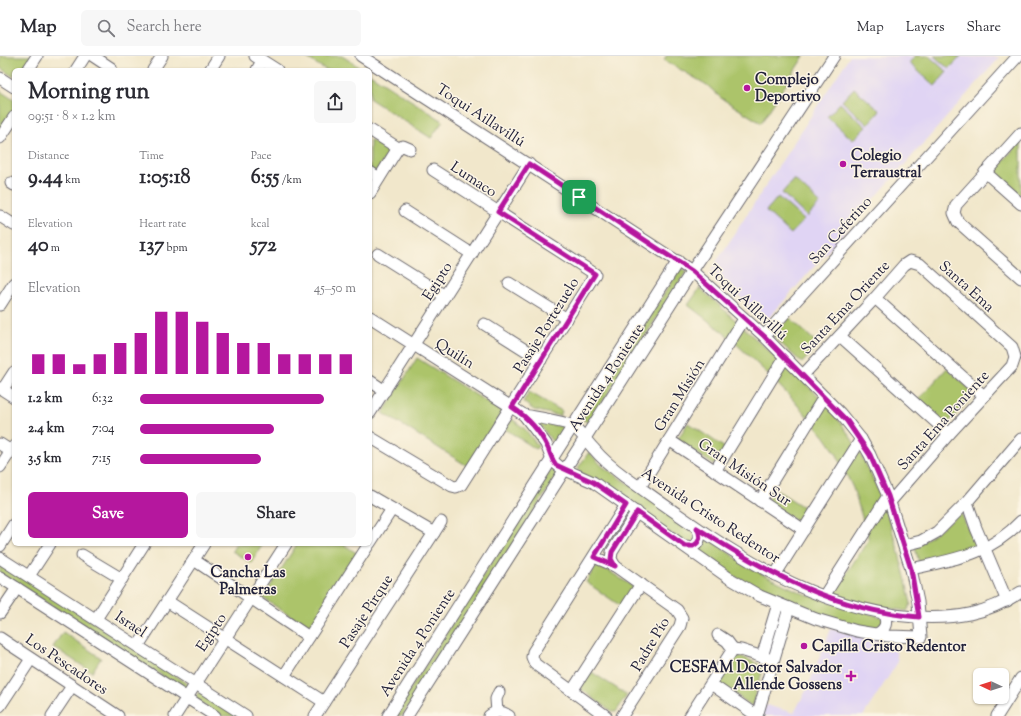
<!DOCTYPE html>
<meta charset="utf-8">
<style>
:root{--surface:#fff;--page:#f7f7f7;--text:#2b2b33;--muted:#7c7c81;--line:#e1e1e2;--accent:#b5179e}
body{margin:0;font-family:"Sorts Mill Goudy",serif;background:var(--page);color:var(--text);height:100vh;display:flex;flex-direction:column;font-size:15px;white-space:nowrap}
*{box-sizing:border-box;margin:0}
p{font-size:13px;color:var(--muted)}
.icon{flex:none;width:22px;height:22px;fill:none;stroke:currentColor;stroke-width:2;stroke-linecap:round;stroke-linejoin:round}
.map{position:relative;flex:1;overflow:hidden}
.side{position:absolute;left:12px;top:12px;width:360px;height:478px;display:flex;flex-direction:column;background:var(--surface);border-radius:6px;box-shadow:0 1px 3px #0004}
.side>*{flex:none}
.needle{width:26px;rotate:274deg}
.fabs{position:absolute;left:973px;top:612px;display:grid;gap:8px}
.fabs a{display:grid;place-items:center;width:36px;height:36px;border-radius:6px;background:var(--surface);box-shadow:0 1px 3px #0004;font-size:20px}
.pin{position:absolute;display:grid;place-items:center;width:34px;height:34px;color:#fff;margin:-17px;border-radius:8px;box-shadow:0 2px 6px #0006}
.round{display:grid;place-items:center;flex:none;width:42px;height:42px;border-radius:6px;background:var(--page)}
.overview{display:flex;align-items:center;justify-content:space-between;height:68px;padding:0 16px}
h1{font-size:22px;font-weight:700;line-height:30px}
.figures{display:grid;grid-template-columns:repeat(3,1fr);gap:6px;height:68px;padding:4px 16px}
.figures div{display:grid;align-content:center}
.figures b{font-size:20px;font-weight:700}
.figures small{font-size:11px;font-weight:400}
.figures p{font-size:11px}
.chart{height:112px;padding:8px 16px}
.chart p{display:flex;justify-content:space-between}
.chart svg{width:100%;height:72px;margin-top:4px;stroke:var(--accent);stroke-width:6}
.action{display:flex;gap:8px;margin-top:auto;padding:8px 16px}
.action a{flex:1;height:46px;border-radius:6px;background:var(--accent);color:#fff;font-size:16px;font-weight:700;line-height:46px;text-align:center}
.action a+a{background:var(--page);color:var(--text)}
ul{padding:0 16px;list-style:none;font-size:13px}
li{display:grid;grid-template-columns:64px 48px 1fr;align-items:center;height:30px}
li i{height:10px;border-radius:5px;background:var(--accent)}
header{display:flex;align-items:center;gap:24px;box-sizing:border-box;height:56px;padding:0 20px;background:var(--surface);border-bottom:1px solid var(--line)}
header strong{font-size:19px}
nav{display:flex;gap:22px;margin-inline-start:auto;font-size:14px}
.search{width:280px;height:36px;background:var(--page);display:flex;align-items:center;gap:10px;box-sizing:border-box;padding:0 14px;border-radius:6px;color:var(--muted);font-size:15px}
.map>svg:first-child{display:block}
.built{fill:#e0d4f4}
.green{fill:#acc46a;stroke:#677352}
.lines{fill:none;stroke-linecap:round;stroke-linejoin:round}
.minor-casing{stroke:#6a676d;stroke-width:13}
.minor{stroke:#fff;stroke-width:11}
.route-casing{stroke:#fff;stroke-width:8}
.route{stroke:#b5179e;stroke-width:5}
.poi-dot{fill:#b5179e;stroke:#fcf5e5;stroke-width:1.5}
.labels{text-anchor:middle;stroke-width:3;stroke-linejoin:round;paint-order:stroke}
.poi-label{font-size:15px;font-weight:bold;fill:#22223b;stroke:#fcf5e5;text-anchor:start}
.street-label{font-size:15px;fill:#22223b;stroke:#fcf5e5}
</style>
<header>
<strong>Map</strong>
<div class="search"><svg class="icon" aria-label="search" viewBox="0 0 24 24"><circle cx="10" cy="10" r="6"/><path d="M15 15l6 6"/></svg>Search here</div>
<nav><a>Map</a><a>Layers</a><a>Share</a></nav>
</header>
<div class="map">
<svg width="1021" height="660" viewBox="0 0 1021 660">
<rect width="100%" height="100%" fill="#fcf5e5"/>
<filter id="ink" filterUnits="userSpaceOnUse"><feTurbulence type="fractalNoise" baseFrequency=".025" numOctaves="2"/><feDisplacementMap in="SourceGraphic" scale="8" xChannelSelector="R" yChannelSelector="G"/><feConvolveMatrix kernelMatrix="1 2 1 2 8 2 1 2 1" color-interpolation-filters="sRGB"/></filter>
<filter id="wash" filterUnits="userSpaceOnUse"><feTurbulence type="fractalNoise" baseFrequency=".012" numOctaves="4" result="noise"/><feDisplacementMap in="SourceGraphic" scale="16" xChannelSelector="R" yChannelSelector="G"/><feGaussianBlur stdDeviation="0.9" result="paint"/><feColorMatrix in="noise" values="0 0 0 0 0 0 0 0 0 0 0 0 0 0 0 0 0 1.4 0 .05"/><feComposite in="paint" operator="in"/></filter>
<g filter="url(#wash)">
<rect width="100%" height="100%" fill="#f1e7cb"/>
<g class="built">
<path d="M850,0L1000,1L766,265L711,214Z"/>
<path d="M831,573L894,588L898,606L863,660H761L766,649L794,657L807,633Z"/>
</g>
<g class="green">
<path d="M0,0H34L25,14H14V21L0,12Z"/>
<path d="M304,0H342L364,14H326Z"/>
<path d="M666,0H804L761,67L721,42L707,29L664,4Z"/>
<path d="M915,0H929L947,16L935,30L909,7Z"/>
<path d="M934,0H961L949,13Z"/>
<path d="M370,18L443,65L431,82L370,43Z"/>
<path d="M854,32L880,55L868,69L842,45Z"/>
<path d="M0,35L14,44V55L0,77Z"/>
<path d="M840,47L866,71L853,84L827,61Z"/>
<path d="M370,84L389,95L376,117L370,114Z"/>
<path d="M1019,87L1021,88V137L1019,139L994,116Z"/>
<path d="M794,123L820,147L807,161L782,137Z"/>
<path d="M778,141L804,164L791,178L766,155Z"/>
<path d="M681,212L686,216L589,367L582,363Z"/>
<path d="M700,232C729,258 757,284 785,310C798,322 813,333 825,347C874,403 896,476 911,548L907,555L870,549L837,540L836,533L869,483L853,432L836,397L825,381L793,344L770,320L729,281L688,249Z"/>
<path d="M790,262L819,289L802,307L773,280Z"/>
<path d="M417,302L503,356L469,411L383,357Z"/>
<path d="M947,312L975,338L946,369L919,343Z"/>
<path d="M529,336L562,355L560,360L534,354L523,346Z"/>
<path d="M512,363L525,373L538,390L536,393L505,373Z"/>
<path d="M538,366L564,371L554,388Z"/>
<path d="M688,367L725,392L714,409L677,384Z"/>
<path d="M589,396L602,410L754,514L802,537L881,561L883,565L874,574C830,562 789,548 748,529L580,416L578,412Z"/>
<path d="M553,410L560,415L402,660H393Z"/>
<path d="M775,433L811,456L802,469L766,446Z"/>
<path d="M961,457L977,493L919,506L915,492Z"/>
<path d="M236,488H263L251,507L232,495Z"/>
<path d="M297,488H343L358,498L310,573L263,542Z"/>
<path d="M0,505L189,629L186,635L0,517Z"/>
<path d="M600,509L632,530L633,535L622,551L586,526L596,510Z"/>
<path d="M63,576L101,602L92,616L53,591Z"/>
<path d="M740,600L758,608L763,613L752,650L719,627L734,602Z"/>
<path d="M590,615L627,639L616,656H612L582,634L580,631Z"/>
<path d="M199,636L240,660H221L196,644L195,641Z"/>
</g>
</g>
<g filter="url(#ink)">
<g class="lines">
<defs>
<g id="minor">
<path d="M93,0L111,12"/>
<path d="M255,0L277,14"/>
<path d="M361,0L692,215L764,280L840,357L861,383L870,399L888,440L911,513L918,546L921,581L888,580L857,575L816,563L760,540L729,522L593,426L561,412L552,404"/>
<path d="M28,14L37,0"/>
<path d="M76,14L85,0"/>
<path d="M153,14L162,0"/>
<path d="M210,14L219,0"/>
<path d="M257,14L262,5"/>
<path d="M0,22L14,31"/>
<path d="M370,74L398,92"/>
<path d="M1021,77L956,149L954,157L958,166L1021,222"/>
<path d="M0,82L14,61"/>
<path d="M398,92L403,90L410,93"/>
<path d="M370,116L379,122"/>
<path d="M985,116L1021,148"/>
<path d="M11,127L14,129"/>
<path d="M370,137L398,92"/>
<path d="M405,155L472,198"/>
<path d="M0,160L14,169"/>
<path d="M378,198L445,240"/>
<path d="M509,227L567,263"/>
<path d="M875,242L984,340"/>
<path d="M0,249L14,227"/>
<path d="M370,261L524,359L546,388L552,404"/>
<path d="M484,268L541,304"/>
<path d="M764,280L1018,0"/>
<path d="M840,280L949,378"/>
<path d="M803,319L875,242L904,209L910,205L920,208L1012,291L1015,301L1012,310L949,378L890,446"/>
<path d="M370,325L385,335"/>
<path d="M0,332L14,341"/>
<path d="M3,333L14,316"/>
<path d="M370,357L529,108"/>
<path d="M524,359C534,361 567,366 573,370C581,376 587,386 594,393C603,404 613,412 625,421C713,483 803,553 915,561C956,563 985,559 1021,536"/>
<path d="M370,381L452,430L456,431L461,429L595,218L433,114"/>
<path d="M669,384L804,474"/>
<path d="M0,388L11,395"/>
<path d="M0,411L14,390"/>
<path d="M715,415L785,301"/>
<path d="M640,431L744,263"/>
<path d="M370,440L434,477"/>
<path d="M760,445L824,341"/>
<path d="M967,446L976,472L1007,545"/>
<path d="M370,487L392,453"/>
<path d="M905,489L921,485L937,476L967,446L1021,383"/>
<path d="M0,490L14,468"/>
<path d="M685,490L693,491C701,486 701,479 697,472"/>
<path d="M82,499L122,523"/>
<path d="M594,501L615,510L677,554L682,562L680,570L622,660"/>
<path d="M0,502L246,660"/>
<path d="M194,504L309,581"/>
<path d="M615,510L611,503L612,496L637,456"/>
<path d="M911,513C955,503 989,499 1021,465"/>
<path d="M775,519L861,383"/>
<path d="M29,520L50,488"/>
<path d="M0,521L215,660"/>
<path d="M824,540L888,440"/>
<path d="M167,545L324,646"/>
<path d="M0,557L17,532"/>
<path d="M96,563L144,488"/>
<path d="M877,578C886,573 888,566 883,557"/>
<path d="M718,579L727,585L733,593"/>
<path d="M0,582L118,660"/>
<path d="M138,590L204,488"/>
<path d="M733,593L741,594L769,603"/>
<path d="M762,601L778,548"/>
<path d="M284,620L369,488"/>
<path d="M711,628L757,660L789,552"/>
<path d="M572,635L641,528"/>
<path d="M0,650L31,603"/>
<path d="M497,656L496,643L499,636"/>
<path d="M52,660L72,630"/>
<path d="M175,660L286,488"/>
<path d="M315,660L441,466"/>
<path d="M388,660L678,205"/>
<path d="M407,660L692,215L834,0"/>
<path d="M489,660C496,654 502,655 509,660"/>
<path d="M606,660L535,608L532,601L533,596L626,449"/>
<path d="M690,660L733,593"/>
<path d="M997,660L1021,622"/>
</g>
</defs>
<use href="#minor" class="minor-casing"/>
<use href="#minor" class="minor"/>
</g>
</g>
<g class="lines" filter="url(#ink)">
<defs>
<path id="route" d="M529,108L692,215L764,280L847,365L870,399L888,440L911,513L919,561C836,555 766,516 697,472C701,479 701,486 693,490H685L637,456L612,496L611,503L615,510L594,501L626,449L593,426L556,409C551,403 551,398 548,392C540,375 527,361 512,351L595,218L498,156Z"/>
</defs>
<use href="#route" class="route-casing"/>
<use href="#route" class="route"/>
</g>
<g class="poi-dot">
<circle cx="747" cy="32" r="4"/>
<circle cx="843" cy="108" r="4"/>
<circle cx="248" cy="501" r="4"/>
<circle cx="804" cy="590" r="4"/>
<path d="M849 614h4v4h4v4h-4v4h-4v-4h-4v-4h4z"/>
</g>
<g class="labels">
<g class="poi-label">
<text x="755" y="28">Complejo<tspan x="755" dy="17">Deportivo</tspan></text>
<text x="851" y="104">Colegio<tspan x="851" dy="17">Terraustral</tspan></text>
<text x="248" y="521" text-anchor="middle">Cancha Las<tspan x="248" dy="17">Palmeras</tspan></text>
<text x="812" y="595">Capilla Cristo Redentor</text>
<text x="842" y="616" text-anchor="end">CESFAM Doctor Salvador<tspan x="842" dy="17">Allende Gossens</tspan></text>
</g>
<g class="street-label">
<text transform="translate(481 59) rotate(33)" y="5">Toqui Aillavillú</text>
<text transform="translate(474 123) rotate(33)" y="5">Lumaco</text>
<text transform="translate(840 174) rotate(-48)" y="5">San Ceferino</text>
<text transform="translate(437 225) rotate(-58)" y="5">Egipto</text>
<text transform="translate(967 230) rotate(42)" y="5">Santa Ema</text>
<text transform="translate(748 246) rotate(43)" y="5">Toqui Aillavillú</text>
<text transform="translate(845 251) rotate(-47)" y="5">Santa Ema Oriente</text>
<text transform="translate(546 269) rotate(-58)" y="5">Pasaje Portezuelo</text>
<text transform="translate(455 297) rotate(32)" y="5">Quilín</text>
<text transform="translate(606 321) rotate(-57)" y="5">Avenida 4 Poniente</text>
<text transform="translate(679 339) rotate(-58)" y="5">Gran Misión</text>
<text transform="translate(943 364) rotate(-48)" y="5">Santa Ema Poniente</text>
<text transform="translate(745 416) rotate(34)" y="5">Gran Misión Sur</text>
<text transform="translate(711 459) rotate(33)" y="5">Avenida Cristo Redentor</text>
<text transform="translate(366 555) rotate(-57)" y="5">Pasaje Pirque</text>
<text transform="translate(131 568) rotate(33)" y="5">Israel</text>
<text transform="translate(211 576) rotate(-57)" y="5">Egipto</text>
<text transform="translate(417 586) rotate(-57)" y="5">Avenida 4 Poniente</text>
<text transform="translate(650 588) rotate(-59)" y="5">Padre Pío</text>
<text transform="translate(67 608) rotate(34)" y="5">Los Pescadores</text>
</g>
</g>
</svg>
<div class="fabs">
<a><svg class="needle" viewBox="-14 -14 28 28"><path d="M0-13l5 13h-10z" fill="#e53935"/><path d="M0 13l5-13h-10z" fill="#7c7c81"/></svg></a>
</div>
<div class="pin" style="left:579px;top:141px;background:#1e9e55"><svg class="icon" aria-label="arrive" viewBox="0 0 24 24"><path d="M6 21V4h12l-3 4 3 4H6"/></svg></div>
<section class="side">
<div class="overview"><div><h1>Morning run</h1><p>09:51 · 8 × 1.2 km</p></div><a class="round"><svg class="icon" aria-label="share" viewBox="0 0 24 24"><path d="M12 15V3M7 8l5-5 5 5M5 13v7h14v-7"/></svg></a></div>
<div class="figures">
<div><p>Distance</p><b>9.44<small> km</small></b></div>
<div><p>Time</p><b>1:05:18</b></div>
<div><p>Pace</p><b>6:55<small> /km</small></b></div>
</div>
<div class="figures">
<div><p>Elevation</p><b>40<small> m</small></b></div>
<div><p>Heart rate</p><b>137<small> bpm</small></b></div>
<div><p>kcal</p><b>572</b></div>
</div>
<div class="chart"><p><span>Elevation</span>45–50 m</p>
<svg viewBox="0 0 160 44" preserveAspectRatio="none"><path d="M5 44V32M15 44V32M25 44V38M35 44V32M45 44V25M55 44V19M65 44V6M75 44V6M85 44V12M95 44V19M105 44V25M115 44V25M125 44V32M135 44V32M145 44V32M155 44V32"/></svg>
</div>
<ul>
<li><b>1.2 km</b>6:32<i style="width:85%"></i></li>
<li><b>2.4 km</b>7:04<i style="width:62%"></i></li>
<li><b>3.5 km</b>7:15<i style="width:56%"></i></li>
</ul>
<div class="action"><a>Save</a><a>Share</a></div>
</section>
</div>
